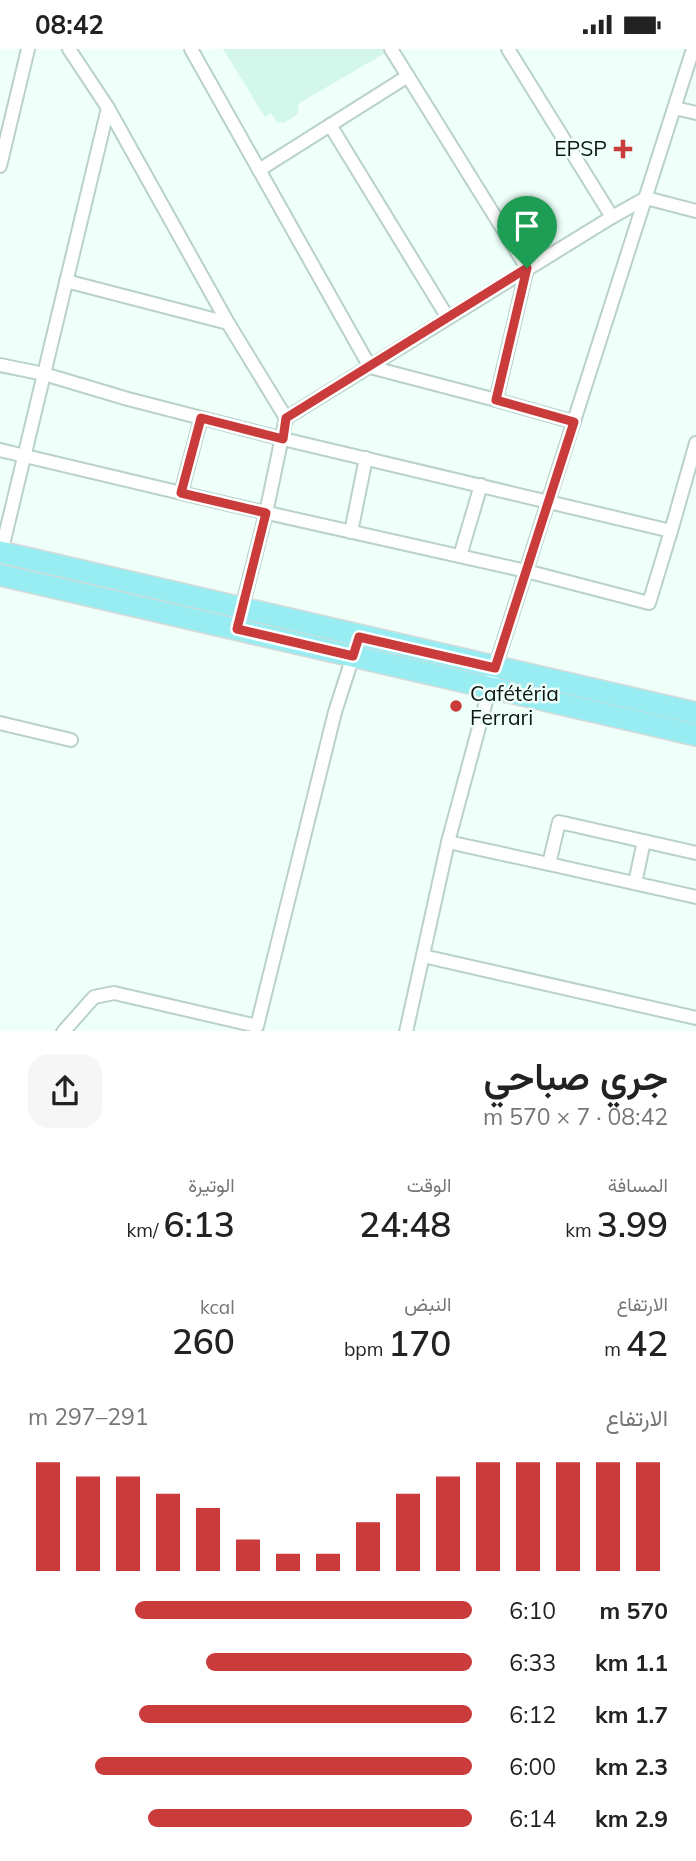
<!DOCTYPE html>
<html lang="ar">
<meta charset="utf-8">
<style>
:root{--surface:#fff;--page:#f6f6f6;--text:#222;--muted:#767676;--accent:#ca3b3c}
body{margin:0;font-family:Mulish,Vazirmatn,sans-serif;background:var(--page);color:var(--text);direction:rtl;height:100vh;display:flex;flex-direction:column;font-size:26px;white-space:nowrap}
*{box-sizing:border-box;margin:0}
p{font-size:23px;color:var(--muted)}
.icon{flex:none;width:38px;height:38px;fill:none;stroke:currentColor;stroke-width:2;stroke-linecap:round;stroke-linejoin:round}
.map{position:relative;height:982px;overflow:hidden;direction:ltr}
.panel{display:flex;flex-direction:column;background:var(--surface);flex:1}
.panel>*{flex:none}
.pin{position:absolute;display:grid;place-items:center;width:60px;height:60px;color:#fff;margin:-72px -30px;border-radius:50% 50% 50% 0;rotate:-45deg;box-shadow:0 0 7px #0007}
.pin .icon{rotate:45deg}
.round{display:grid;place-items:center;flex:none;width:74px;height:74px;border-radius:21px;background:var(--page)}
.head{display:flex;align-items:center;justify-content:space-between;height:119px;padding:0 28px}
h1{font-size:38px;font-weight:600;line-height:52px}
.figures{display:grid;grid-template-columns:repeat(3,1fr);gap:10px;height:119px;padding:7px 28px}
.figures div{display:grid;align-content:center}
.figures b{font-size:35px;font-weight:600}
.figures small{font-size:19px;font-weight:400}
.figures p{font-size:19px}
.chart{height:196px;padding:14px 28px}
.chart p{display:flex;justify-content:space-between}
.chart svg{width:100%;height:126px;margin-top:7px;stroke:var(--accent);stroke-width:6}
ul{padding:0 28px;list-style:none;font-size:23px}
li{display:grid;grid-template-columns:112px 84px 1fr;align-items:center;height:52px}
li i{height:18px;border-radius:9px;background:var(--accent)}
.status{display:flex;justify-content:space-between;align-items:center;height:49px;padding:0 35px;background:var(--surface);direction:ltr}
.status svg{height:19px;fill:currentColor}
.map>svg:first-child{display:block}
.built{fill:#d4f7eb}
.lines{fill:none;stroke-linecap:round;stroke-linejoin:round}
.minor-casing{stroke:#b9d2c9;stroke-width:16}
.primary-casing{stroke:#d8dad9;stroke-width:24}
.minor{stroke:#fff;stroke-width:12}
.primary{stroke:#98edf2;stroke-width:21}
.route-casing{stroke:#fff;stroke-width:14}
.route{stroke:#ca3b3c;stroke-width:9}
.poi-dot{fill:#ca3b3c;stroke:#effff9;stroke-width:2.5}
.labels{text-anchor:middle;stroke-width:5;stroke-linejoin:round;paint-order:stroke}
.poi-label{font-size:21px;fill:#0e1714;stroke:#effff9;text-anchor:end}
</style>
<div class="status"><b>08:42</b><svg viewBox="0 0 49 12"><path d="M0 12V9h3v3zM5 12V6h3v6zM10 12V3h3v9zM15 12V0h3v12zM26 1h20v11H26zM47 4h2v5h-2z"/></svg></div>
<div class="map">
<svg width="696" height="983" viewBox="0 0 696 983">
<rect width="100%" height="100%" fill="#effff9"/>
<path class="built" d="M223,0H383L385,4L298,55L299,62L297,66L283,74L277,73L271,64L265,68Z"/>
<g class="lines">
<defs>
<g id="minor">
<path d="M69,0L108,59L228,274L286,369L612,168L508,0"/>
<path d="M191,0L370,318L496,351L527,219L391,0"/>
<path d="M675,59L696,64"/>
<path d="M330,76L448,269"/>
<path d="M0,117L28,0"/>
<path d="M259,121L408,27"/>
<path d="M612,168L646,149L696,162"/>
<path d="M66,232L228,274"/>
<path d="M0,316L44,325L128,350L283,390L671,482L696,394"/>
<path d="M496,351L574,373"/>
<path d="M0,401L232,456L526,522L649,554L671,482"/>
<path d="M181,444L201,369"/>
<path d="M351,483L366,409"/>
<path d="M460,507L481,436"/>
<path d="M0,508L108,59"/>
<path d="M241,563L266,464L286,369"/>
<path d="M0,674L71,691"/>
<path d="M448,793L549,815"/>
<path d="M696,804L559,773L549,815L696,848"/>
<path d="M635,834L644,792"/>
<path d="M423,907L696,969"/>
<path d="M63,983L94,948L114,944L257,977L335,663L355,601"/>
<path d="M406,983L448,793L495,619L693,0"/>
</g>
<g id="primary">
<path d="M0,503L696,664"/>
<path d="M0,526L696,686"/>
</g>
</defs>
<use href="#minor" class="minor-casing"/>
<use href="#primary" class="primary-casing"/>
<use href="#minor" class="minor"/>
<use href="#primary" class="primary"/>
</g>
<g class="lines">
<defs>
<path id="route" d="M527,219L496,351L574,373L495,619L359,588L353,607L237,580L266,464L181,444L201,369L283,390L286,369Z"/>
</defs>
<use href="#route" class="route-casing"/>
<use href="#route" class="route"/>
</g>
<g class="poi-dot">
<path d="M619.5 89.5h7v7h7v7h-7v7h-7v-7h-7v-7h7z"/>
<circle cx="456" cy="657" r="7"/>
</g>
<g class="labels">
<g class="poi-label">
<text x="607" y="107">EPSP</text>
<text x="470" y="652" text-anchor="start">Cafétéria<tspan x="470" dy="24">Ferrari</tspan></text>
</g>
</g>
</svg>
<div class="pin" style="left:527px;top:219px;background:#1e9e55"><svg class="icon" aria-label="arrive" viewBox="0 0 24 24"><path d="M6 21V4h12l-3 4 3 4H6"/></svg></div>
</div>
<section class="panel">
<div class="head"><div><h1>جري صباحي</h1><p>08:42 · 7 × 570 m</p></div><a class="round"><svg class="icon" aria-label="share" viewBox="0 0 24 24"><path d="M12 15V3M7 8l5-5 5 5M5 13v7h14v-7"/></svg></a></div>
<div class="figures">
<div><p>المسافة</p><b>3.99<small> km</small></b></div>
<div><p>الوقت</p><b>24:48</b></div>
<div><p>الوتيرة</p><b>6:13<small> /km</small></b></div>
</div>
<div class="figures">
<div><p>الارتفاع</p><b>42<small> m</small></b></div>
<div><p>النبض</p><b>170<small> bpm</small></b></div>
<div><p>kcal</p><b>260</b></div>
</div>
<div class="chart"><p><span>الارتفاع</span>291–297 m</p>
<svg viewBox="0 0 160 44" preserveAspectRatio="none"><path d="M5 44V6M15 44V11M25 44V11M35 44V17M45 44V22M55 44V33M65 44V38M75 44V38M85 44V27M95 44V17M105 44V11M115 44V6M125 44V6M135 44V6M145 44V6M155 44V6"/></svg>
</div>
<ul>
<li><b>570 m</b>6:10<i style="width:76%"></i></li>
<li><b>1.1 km</b>6:33<i style="width:60%"></i></li>
<li><b>1.7 km</b>6:12<i style="width:75%"></i></li>
<li><b>2.3 km</b>6:00<i style="width:85%"></i></li>
<li><b>2.9 km</b>6:14<i style="width:73%"></i></li>
</ul>
</section>
